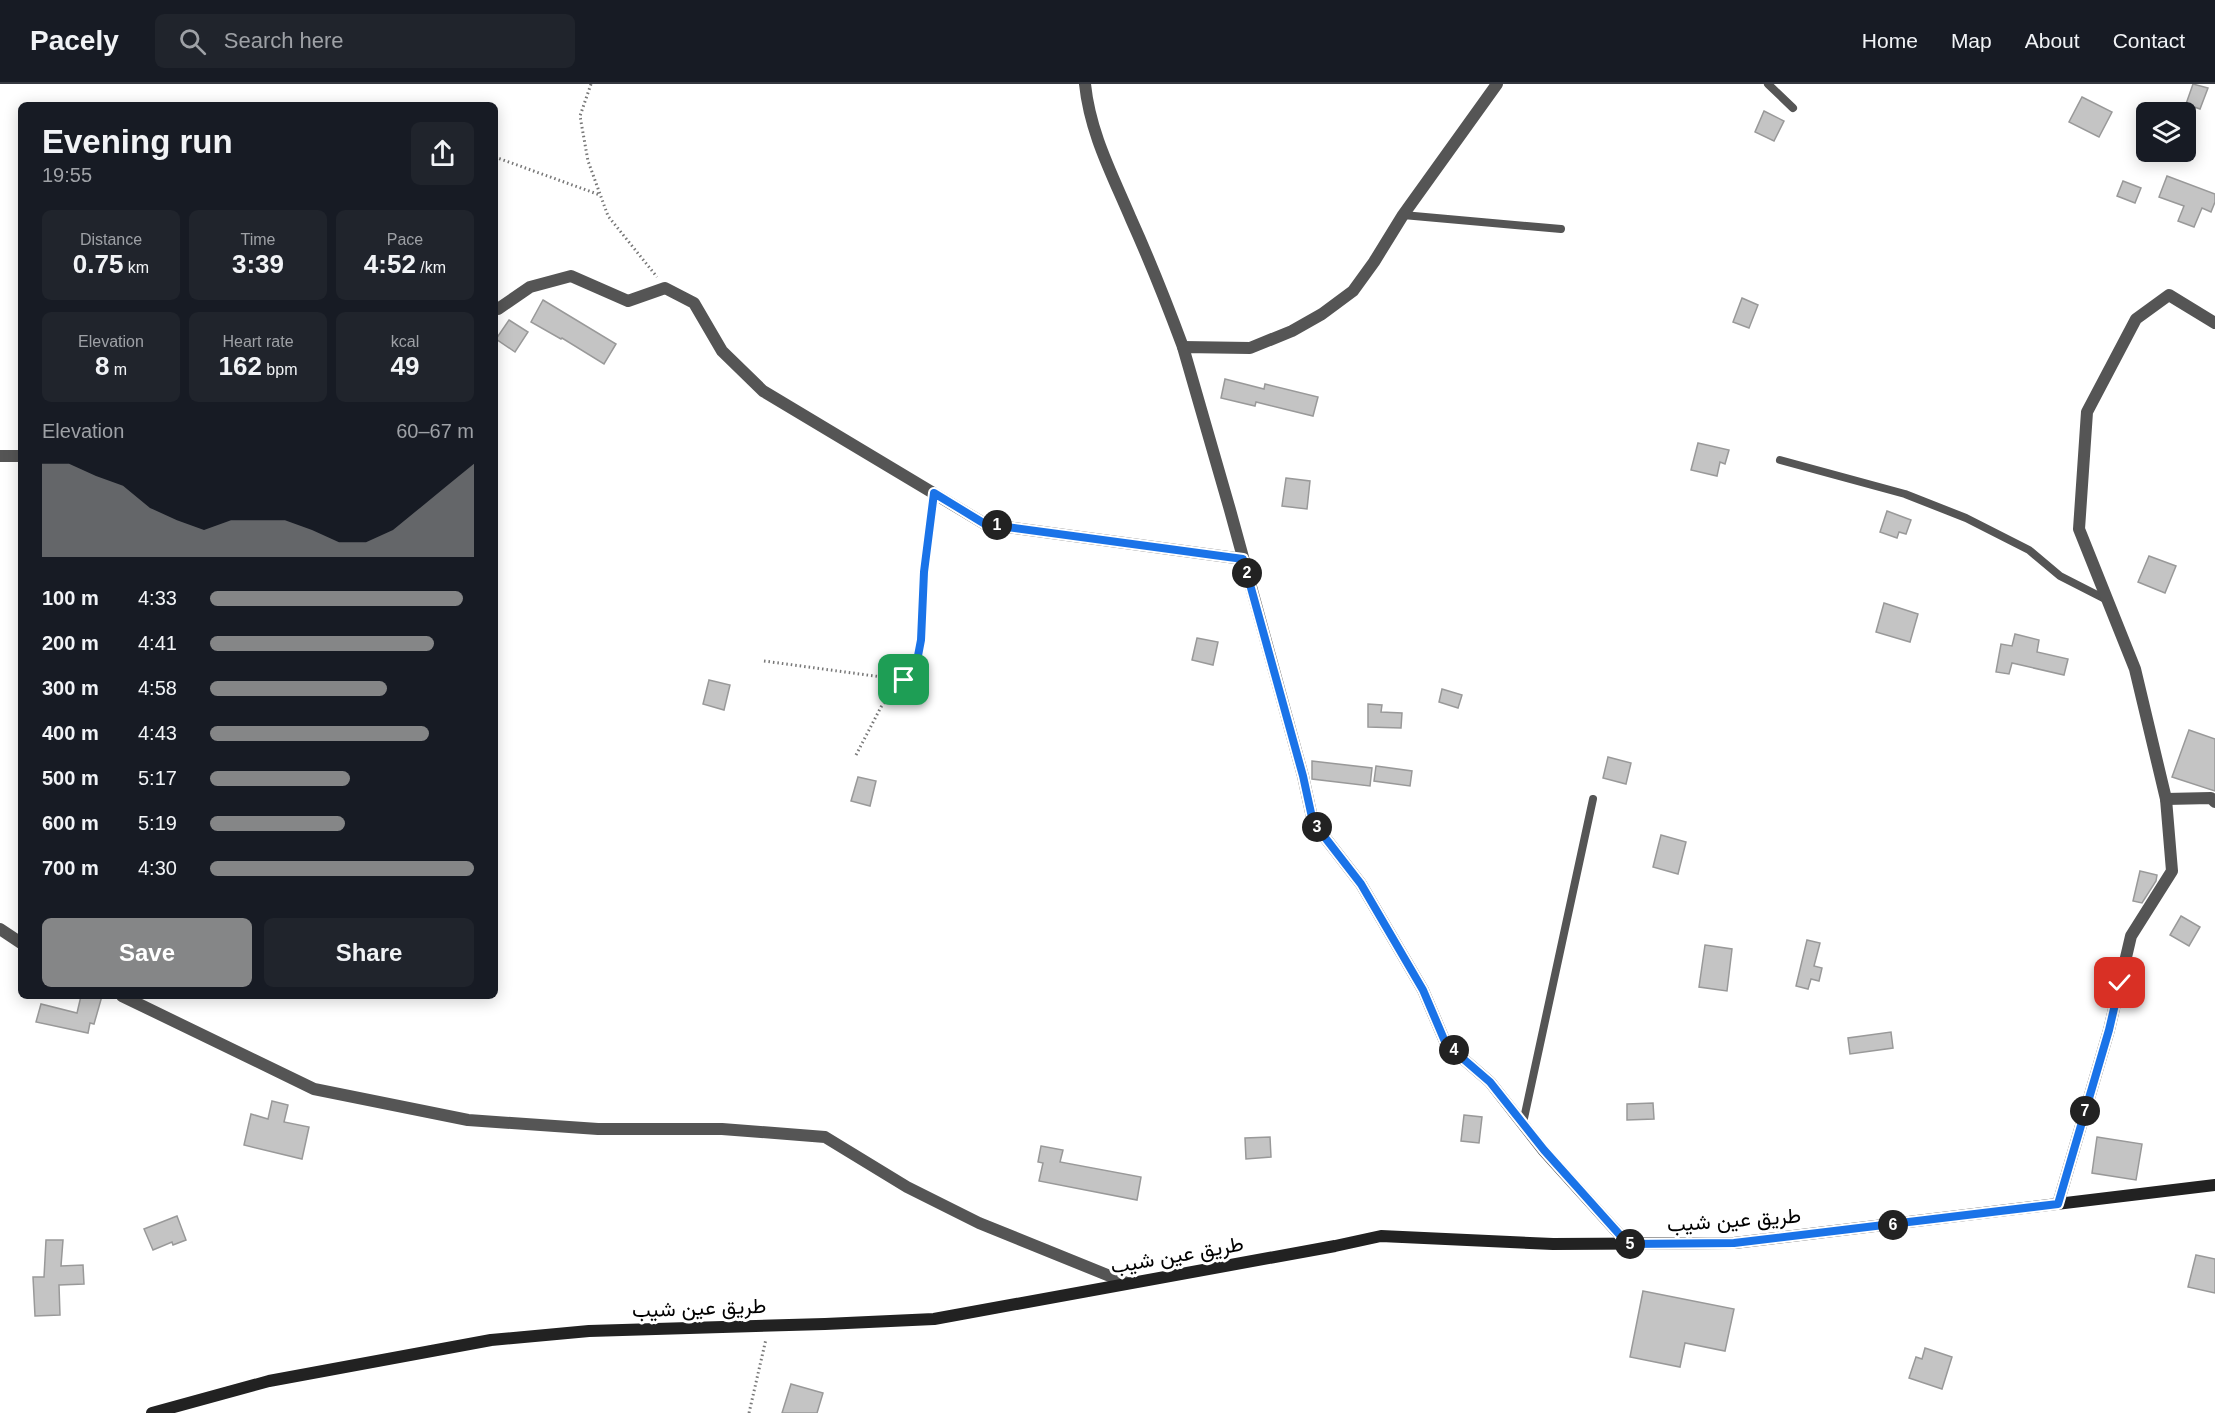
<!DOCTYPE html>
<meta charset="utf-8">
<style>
:root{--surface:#171b24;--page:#20242c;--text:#f1f3f6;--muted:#9ea1a6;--line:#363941;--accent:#858687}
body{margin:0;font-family:Arial,Vazirmatn,sans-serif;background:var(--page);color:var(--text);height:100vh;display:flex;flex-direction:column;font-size:22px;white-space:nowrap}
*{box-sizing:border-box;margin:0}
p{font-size:20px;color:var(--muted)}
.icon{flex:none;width:33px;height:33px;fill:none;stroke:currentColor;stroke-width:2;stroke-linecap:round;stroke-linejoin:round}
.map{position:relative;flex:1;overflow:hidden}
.details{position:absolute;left:18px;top:18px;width:480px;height:897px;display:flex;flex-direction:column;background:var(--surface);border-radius:9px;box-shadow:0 3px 15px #0003}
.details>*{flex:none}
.buttons{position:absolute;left:2136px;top:18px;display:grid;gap:12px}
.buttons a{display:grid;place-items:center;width:60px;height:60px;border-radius:9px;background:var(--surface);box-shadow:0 3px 15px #0003;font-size:30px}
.pin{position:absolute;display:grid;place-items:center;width:51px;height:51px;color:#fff;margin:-26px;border-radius:12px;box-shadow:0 3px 9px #0006}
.km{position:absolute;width:30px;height:30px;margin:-15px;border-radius:50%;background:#222;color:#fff;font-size:16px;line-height:30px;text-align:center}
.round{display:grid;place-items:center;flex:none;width:63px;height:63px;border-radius:9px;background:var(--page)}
.summary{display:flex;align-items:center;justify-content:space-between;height:102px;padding:0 24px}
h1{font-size:33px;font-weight:800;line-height:45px}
.stats{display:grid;grid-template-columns:repeat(3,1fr);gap:9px;height:102px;padding:6px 24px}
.stats div{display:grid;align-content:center;border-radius:9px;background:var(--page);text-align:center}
.stats b{font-size:26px;font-weight:800}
.stats small{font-size:16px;font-weight:400}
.stats p{font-size:16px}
.chart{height:168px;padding:12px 24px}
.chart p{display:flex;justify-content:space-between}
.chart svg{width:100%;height:108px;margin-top:6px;fill:var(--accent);opacity:.7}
.primary-button{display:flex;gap:12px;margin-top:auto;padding:12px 24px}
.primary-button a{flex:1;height:69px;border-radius:9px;background:var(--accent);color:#fff;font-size:24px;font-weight:800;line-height:69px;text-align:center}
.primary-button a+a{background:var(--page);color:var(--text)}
ul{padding:0 24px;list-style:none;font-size:20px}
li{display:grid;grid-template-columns:96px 72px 1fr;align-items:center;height:45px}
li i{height:15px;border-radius:8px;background:var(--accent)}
header{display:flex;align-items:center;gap:36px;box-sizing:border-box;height:84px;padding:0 30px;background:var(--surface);border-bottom:2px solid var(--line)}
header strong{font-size:28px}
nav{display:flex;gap:33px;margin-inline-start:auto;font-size:21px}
.search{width:420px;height:54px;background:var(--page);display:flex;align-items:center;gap:15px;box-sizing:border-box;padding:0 21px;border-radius:9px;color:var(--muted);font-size:22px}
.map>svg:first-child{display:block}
.building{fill:#c4c4c4;stroke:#999;stroke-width:1.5}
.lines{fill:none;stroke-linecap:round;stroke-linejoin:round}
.path{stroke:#777;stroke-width:3;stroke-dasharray:1.5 3;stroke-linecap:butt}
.service{stroke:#555;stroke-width:8}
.minor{stroke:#555;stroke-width:12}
.secondary{stroke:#222;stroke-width:12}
.route-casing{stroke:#fff;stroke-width:12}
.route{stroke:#1a73e8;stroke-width:8}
.labels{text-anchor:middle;stroke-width:6;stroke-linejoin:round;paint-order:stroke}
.street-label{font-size:21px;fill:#000;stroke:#fff}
</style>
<header>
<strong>Pacely</strong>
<div class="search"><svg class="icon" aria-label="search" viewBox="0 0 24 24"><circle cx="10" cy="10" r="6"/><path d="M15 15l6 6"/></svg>Search here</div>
<nav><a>Home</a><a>Map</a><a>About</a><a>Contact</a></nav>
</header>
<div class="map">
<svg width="2215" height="1329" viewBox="0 0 2215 1329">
<rect width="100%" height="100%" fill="#fff"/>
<g class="building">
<path d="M2193,0L2208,4L2200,25L2186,20Z"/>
<path d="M2082,13L2112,28L2099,53L2069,38Z"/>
<path d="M1764,27L1784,37L1774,57L1755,48Z"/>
<path d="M2167,92L2215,110V118L2211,128L2202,124L2194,143L2178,137L2184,122L2159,113Z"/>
<path d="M2123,97L2141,104L2135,119L2117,112Z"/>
<path d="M1742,214L1758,221L1749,244L1733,238Z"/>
<path d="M543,216L616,260L604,280L562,254L561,255L531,238Z"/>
<path d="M509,236L528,248L515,268L496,255Z"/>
<path d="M1225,295L1264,305L1265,300L1318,313L1313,332L1256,318L1255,322L1221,314Z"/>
<path d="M1698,359L1729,366L1725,380L1720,378L1717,392L1691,386Z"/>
<path d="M1286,394L1310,397L1307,425L1282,422Z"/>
<path d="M1887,427L1911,436L1906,450L1899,448L1897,454L1880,448Z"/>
<path d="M2149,472L2176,482L2165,509L2138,498Z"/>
<path d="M1884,519L1918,530L1910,558L1876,548Z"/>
<path d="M2015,550L2039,556L2037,568L2068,575L2064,591L2012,579L2009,590L1996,588L2001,560L2012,562Z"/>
<path d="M1197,554L1218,558L1213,581L1192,576Z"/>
<path d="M709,596L730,601L724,626L703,620Z"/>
<path d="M1442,605L1462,611L1458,624L1439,618Z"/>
<path d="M1368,620L1382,621L1381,628L1402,629L1401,644L1368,643Z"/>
<path d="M2189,646L2215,655V707L2172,693Z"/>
<path d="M1608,673L1631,679L1626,700L1603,694Z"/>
<path d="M1312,677L1372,684L1370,702L1312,695Z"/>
<path d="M1376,682L1412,687L1410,702L1374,697Z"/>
<path d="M858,693L876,697L870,722L851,717Z"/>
<path d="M1661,751L1686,758L1678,790L1653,783Z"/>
<path d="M2140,787L2157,791L2156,797L2142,819L2133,817Z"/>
<path d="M2181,832L2200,843L2189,862L2170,851Z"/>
<path d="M1807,856L1820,859L1814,882L1822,884L1819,897L1811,895L1808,905L1796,902Z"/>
<path d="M1705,861L1732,865L1727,907L1699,903Z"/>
<path d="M81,912H102L94,940L90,939L88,949L36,938L41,920L77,929Z"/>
<path d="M1891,948L1893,964L1850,970L1848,954Z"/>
<path d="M272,1017L288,1021L284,1038L309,1043L302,1075L244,1061L251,1030L268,1035Z"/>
<path d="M1653,1019L1654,1035L1627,1036V1020Z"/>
<path d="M1464,1031L1482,1033L1479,1059L1461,1057Z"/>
<path d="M1270,1053L1271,1073L1246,1075L1245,1054Z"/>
<path d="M2097,1053L2142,1060L2136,1096L2092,1089Z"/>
<path d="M1041,1062L1063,1066L1060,1078L1141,1093L1137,1116L1039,1097L1043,1079L1038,1078Z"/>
<path d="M177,1132L186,1156L173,1161L172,1158L153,1166L144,1145Z"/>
<path d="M46,1156H63L61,1182L83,1181L84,1200L59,1201L60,1231L35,1232L33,1193H44Z"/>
<path d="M2196,1171L2215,1175V1209L2188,1203Z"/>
<path d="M1643,1207L1734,1225L1725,1267L1685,1259L1680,1283L1630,1273Z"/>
<path d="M1925,1264L1952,1273L1942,1305L1909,1294L1916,1273L1922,1275Z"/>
<path d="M791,1300L823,1309L817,1329H782Z"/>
</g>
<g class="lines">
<g class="path">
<path d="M591,0L580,32L588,77L608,132L657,193"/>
<path d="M495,73L600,111"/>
<path d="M764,577L904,596"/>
<path d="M856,671L881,623L917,577L921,556L924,488L932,426"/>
<path d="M749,1329L766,1255"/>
</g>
<g class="service">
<path d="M1768,0L1793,24"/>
<path d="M1403,131L1561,145"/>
<path d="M1780,376L1905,410L1966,434L2029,466L2060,492L2107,516"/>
<path d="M1523,1039L1593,715"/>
</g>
<g class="minor">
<path d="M1085,0C1090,49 1112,90 1131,135C1150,177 1167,220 1183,263"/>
<path d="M1497,0L1403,131L1374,178L1353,207L1322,230L1292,247L1250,264L1183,263L1230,426L1303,692L1313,738L1361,800L1423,906L1446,960L1490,998L1544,1067L1628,1160"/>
<path d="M495,225H498L530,203L571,192L628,217L665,204L694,219L722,267L763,307L985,440L1243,475"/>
<path d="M0,372H21"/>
<path d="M2166,715L2211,714L2215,718"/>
<path d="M0,845L21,859"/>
<path d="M122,912L314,1005L468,1036L598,1045H722L825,1053L907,1103L979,1139L1127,1199"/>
<path d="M2058,1120L2109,946L2131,852L2172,787L2166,715L2135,585L2079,445L2087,328L2136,235L2169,211L2215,239"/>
</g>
<path class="secondary" d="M152,1329L269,1297L491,1256L589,1247L825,1240L934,1235L1335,1162L1381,1152L1553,1160L1734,1159L2215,1101"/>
</g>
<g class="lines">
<defs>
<path id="route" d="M904,596L917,577L921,556L924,488L934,409L985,440L1243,475L1303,692L1313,738L1361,800L1423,906L1446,960L1490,998L1544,1066L1628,1160L1734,1159L2058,1120L2109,946L2120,899"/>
</defs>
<use href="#route" class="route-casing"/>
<use href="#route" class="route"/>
</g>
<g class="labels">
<g class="street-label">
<text transform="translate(1734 1136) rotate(-4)" y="7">طريق عين شيب</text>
<text transform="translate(1177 1171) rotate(-10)" y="7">طريق عين شيب</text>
<text transform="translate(699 1224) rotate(-2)" y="7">طريق عين شيب</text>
</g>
</g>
</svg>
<div class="buttons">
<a><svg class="icon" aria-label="layers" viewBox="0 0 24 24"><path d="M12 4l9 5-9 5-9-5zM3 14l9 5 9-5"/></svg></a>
</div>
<div class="pin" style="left:904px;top:596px;background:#1e9e55"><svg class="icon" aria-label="arrive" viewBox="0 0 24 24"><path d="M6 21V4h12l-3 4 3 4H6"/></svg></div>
<div class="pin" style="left:2120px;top:899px;background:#d93025"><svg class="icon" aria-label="check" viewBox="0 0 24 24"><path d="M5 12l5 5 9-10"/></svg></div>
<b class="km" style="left:997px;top:441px">1</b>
<b class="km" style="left:1247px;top:489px">2</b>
<b class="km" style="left:1317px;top:743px">3</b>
<b class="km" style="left:1454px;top:966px">4</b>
<b class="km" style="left:1630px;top:1160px">5</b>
<b class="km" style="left:1893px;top:1141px">6</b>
<b class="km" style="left:2085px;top:1027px">7</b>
<section class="details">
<div class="summary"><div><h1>Evening run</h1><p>19:55</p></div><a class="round"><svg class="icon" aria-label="share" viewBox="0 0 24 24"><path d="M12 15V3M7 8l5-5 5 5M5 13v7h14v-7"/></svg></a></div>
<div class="stats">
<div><p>Distance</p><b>0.75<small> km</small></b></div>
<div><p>Time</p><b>3:39</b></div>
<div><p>Pace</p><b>4:52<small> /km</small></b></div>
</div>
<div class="stats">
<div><p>Elevation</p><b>8<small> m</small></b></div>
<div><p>Heart rate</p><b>162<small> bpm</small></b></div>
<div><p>kcal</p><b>49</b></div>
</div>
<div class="chart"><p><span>Elevation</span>60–67 m</p>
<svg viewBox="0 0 160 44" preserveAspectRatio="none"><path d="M0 44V6L10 6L20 11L30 15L40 24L50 29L60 33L70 29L80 29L90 29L100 33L110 38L120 38L130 33L140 24L150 15L160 6V44z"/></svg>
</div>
<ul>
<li><b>100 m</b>4:33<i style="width:96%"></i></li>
<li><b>200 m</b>4:41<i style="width:85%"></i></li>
<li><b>300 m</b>4:58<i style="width:67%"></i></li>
<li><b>400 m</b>4:43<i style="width:83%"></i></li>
<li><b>500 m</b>5:17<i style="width:53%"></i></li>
<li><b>600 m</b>5:19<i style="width:51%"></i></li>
<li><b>700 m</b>4:30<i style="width:100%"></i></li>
</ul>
<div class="primary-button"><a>Save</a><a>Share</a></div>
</section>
</div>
